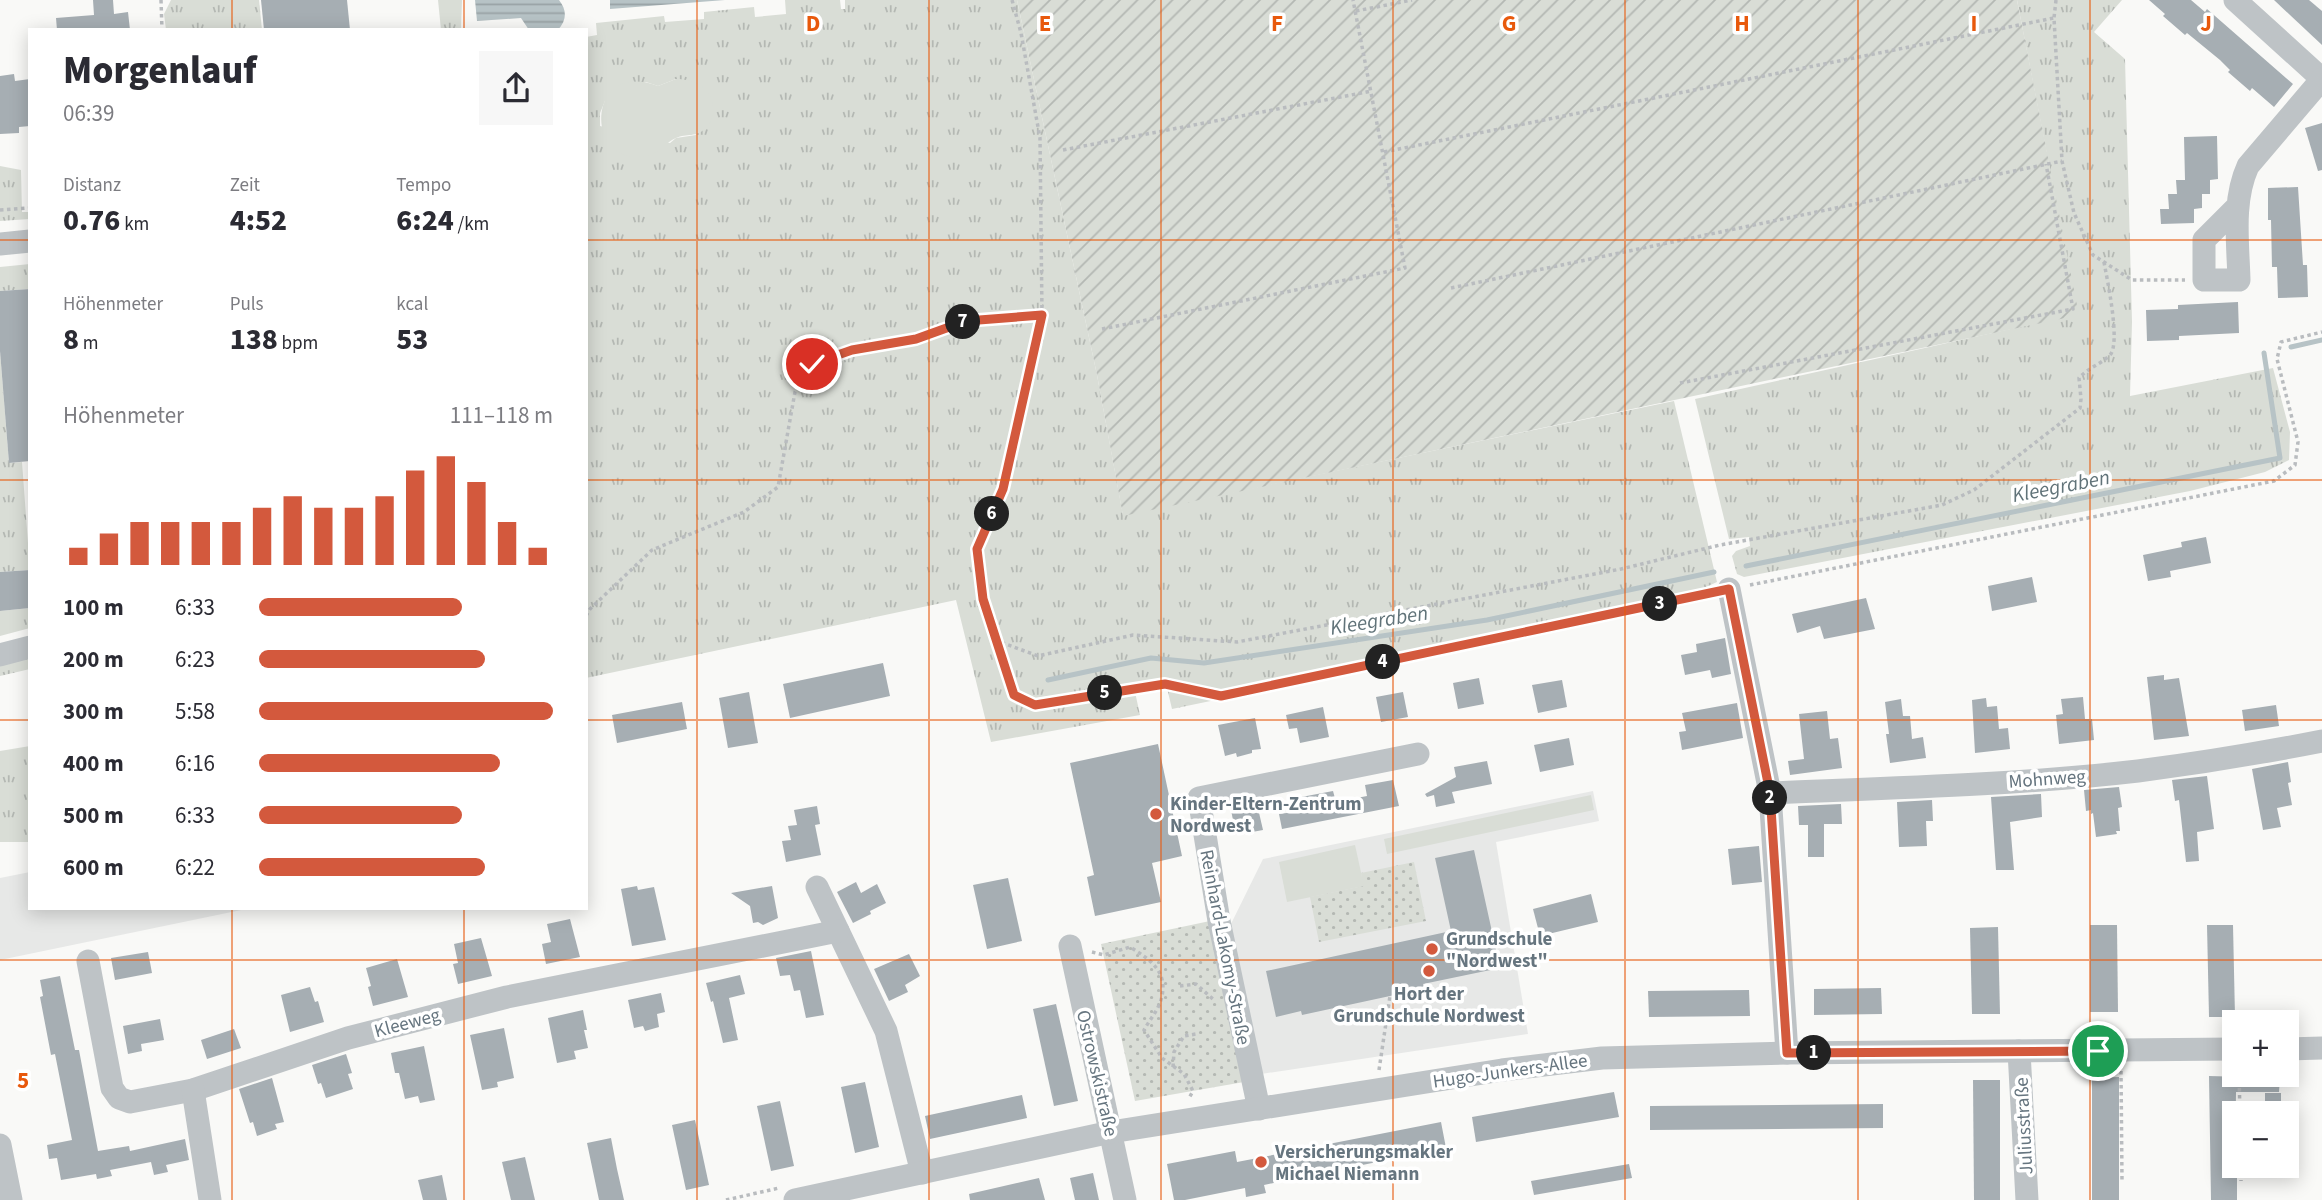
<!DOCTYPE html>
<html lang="de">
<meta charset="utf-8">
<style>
:root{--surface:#fff;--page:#f7f7f7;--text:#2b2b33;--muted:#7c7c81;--accent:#d3593d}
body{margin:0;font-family:"Source Sans 3",sans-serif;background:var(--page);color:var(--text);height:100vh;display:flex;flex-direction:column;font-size:26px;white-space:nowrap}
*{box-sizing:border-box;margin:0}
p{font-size:23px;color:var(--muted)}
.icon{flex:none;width:38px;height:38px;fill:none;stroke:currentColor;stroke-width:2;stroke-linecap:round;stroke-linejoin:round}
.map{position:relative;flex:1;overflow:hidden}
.drawer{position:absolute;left:28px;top:28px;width:560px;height:882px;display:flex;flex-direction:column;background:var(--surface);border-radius:0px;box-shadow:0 4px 18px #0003}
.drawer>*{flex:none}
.tools{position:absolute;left:2222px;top:1010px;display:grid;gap:14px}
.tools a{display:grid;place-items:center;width:77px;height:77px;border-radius:0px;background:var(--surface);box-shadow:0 4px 18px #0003;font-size:35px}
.pin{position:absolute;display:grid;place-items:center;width:60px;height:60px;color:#fff;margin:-30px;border:4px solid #fff;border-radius:50%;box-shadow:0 2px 7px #0007}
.km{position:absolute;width:35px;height:35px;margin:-18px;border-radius:50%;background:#222;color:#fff;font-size:19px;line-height:35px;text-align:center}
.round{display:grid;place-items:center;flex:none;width:74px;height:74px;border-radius:0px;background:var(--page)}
.head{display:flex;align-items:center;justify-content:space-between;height:119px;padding:0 35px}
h1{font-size:38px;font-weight:800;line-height:52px}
.figures{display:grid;grid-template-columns:repeat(3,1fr);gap:10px;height:119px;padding:7px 35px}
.figures div{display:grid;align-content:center}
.figures b{font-size:30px;font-weight:800}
.figures small{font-size:19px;font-weight:400}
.figures p{font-size:19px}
.chart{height:196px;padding:14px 35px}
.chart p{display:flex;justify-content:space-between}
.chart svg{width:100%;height:126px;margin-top:7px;stroke:var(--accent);stroke-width:6}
ul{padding:0 35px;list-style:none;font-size:23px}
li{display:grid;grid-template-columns:112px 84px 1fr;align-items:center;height:52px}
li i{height:18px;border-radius:9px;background:var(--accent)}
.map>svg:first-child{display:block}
.built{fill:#e7e8e7}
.grass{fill:url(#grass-tufts);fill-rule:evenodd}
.park{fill:url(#park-dots)}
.garden{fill:url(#garden-furrows)}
.pitch{fill:#d9ddd6}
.water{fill:url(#water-rules)}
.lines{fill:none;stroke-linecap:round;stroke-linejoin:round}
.stream{stroke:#b7c3c6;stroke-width:5}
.building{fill:#a6aeb3}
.path{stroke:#b9bcbf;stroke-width:3.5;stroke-dasharray:3.5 3.5;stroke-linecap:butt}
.minor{stroke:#bec3c6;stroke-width:23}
.route-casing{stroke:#fff;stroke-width:14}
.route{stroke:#d3593d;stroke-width:9}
.grid{fill:none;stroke:#e8590c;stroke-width:2;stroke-opacity:0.55}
.poi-dot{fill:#d3593d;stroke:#fff;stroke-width:2.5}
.labels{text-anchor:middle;stroke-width:7;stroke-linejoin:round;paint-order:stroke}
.street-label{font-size:19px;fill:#66757f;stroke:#fff}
.poi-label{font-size:19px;font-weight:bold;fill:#66757f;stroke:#fff;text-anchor:start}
.water-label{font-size:21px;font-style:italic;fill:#617379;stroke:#fff}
.grid-label{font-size:23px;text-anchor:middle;font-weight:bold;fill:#e8590c;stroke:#fff;stroke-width:7;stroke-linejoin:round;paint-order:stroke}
</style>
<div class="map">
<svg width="2322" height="1200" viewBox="0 0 2322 1200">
<defs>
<pattern id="grass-tufts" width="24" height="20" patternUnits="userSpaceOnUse" patternTransform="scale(1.75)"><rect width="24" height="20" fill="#d9ddd6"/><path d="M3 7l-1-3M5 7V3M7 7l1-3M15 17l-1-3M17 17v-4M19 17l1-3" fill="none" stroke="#b4b8b3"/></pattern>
<pattern id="park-dots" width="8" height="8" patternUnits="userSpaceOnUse" patternTransform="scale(1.75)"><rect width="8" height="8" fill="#d9ddd6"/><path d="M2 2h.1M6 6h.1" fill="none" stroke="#b4b8b3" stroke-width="1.8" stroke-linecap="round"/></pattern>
<pattern id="garden-furrows" width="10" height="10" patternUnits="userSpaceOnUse" patternTransform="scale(1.75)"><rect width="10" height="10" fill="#d9ddd6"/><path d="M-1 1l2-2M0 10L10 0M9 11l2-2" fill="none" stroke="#b4b8b3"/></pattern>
<pattern id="water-rules" width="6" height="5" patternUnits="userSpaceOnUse" patternTransform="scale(1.75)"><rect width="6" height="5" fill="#b7c3c6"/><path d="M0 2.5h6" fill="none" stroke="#99a3a6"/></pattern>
</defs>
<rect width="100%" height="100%" fill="#f9f9f7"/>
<g class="built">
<path d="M1593,791L1599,821L1496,842L1528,1034L1261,1074L1229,928L1263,859Z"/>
<path d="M30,872V908H251L0,960V878Z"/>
</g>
<g class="grass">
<path d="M171,0H259L262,30H166L164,14Z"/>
<path d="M438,0H462L461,30H441Z"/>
<path d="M785,0H840L841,9H845V0H1017L1097,375L1123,515L1674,401L1717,582L1706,587L1703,599L1172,709L1167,688L1135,692L1140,715L991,742L956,600L586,678V37L597,35L596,23L664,16L665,22L704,19V12L754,7L755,17L786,14ZM676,79L696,135L676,138L670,143L600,126V113L605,101L646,82L658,86Z"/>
<path d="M2017,0H2122L2094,32L2125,59L2132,322L2130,396L2273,368L2290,432L2289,460L2265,472L2190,491L1744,577L1737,574L1732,556L1736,551L1750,546L1749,537L1729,539L1695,399L2078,314Z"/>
<path d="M0,166L21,170L22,212H30V219L0,221Z"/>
<path d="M30,264V289L0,291V267Z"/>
<path d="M0,351L9,463L22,462L30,570L0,572Z"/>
<path d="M30,608V628L0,636V611Z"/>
<path d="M30,654V669L0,676V663Z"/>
<path d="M30,746V842H0V751Z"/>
</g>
<g class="park">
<path d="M1414,862L1426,921L1319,942L1310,897L1363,886L1361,873Z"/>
<path d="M1210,921L1244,1082L1135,1101L1101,944Z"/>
</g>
<path class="garden" d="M1017,0H2017L2079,315L1123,516L1097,375Z"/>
<g class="pitch">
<path d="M676,79C695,79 713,88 713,109C713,116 711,123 706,128C696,138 687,133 676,138C666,142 660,152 649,155C585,173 583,58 658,86Z"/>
<path d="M1591,795L1594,810L1387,854L1384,839Z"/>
<path d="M1355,845L1364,886L1287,902L1279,862Z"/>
</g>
<g class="water">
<path d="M475,0H559C567,10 567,20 558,30H529L521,18L477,21Z"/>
<path d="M610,0H725L610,9Z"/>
</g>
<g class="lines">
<g class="stream">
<path d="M2291,347L2322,340"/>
<path d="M1746,566L2280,458L2264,353"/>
<path d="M1048,680L1151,658L1204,663L1487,620L1714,572"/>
</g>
</g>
<g class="building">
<path d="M93,0H113L114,14L128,12L130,30H57L56,18L94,15Z"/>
<path d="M261,0H347L350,30H264Z"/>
<path d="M2149,0H2191L2205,12L2207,9L2293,84L2274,107L2252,88L2250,91L2228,72L2230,70L2220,60L2187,33L2185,35L2163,16L2165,14Z"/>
<path d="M2274,0H2309L2322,11V45Z"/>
<path d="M14,74L15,81L30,79V126L19,127V133L0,134V76Z"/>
<path d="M2322,123V170L2318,171L2305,128Z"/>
<path d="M2217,136L2218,179L2210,180V194H2202V208L2194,209V223L2161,224L2160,209H2169L2168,194H2177L2176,180H2185L2184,137Z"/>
<path d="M2298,187L2303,265H2307L2308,297L2278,298L2277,267H2272L2271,220H2268V188Z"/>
<path d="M30,289V461L9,463L0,351V291Z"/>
<path d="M2238,302L2239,333L2179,336V340L2147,341L2146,310L2178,309V305Z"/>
<path d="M2206,537L2211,563L2170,571L2171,577L2148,581L2143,555L2182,547L2181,542Z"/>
<path d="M30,570V608L0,611V572Z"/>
<path d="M2032,577L2037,602L1992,611L1988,586Z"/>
<path d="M1866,598L1875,629L1824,639L1820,626L1797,633L1792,614Z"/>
<path d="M1725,638L1731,674L1712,678L1710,670L1685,675L1681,655L1697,652L1696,644Z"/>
<path d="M883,663L890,696L790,718L783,684Z"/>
<path d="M2164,675V680L2179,678L2189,736L2154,740L2147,677Z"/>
<path d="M1479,678L1484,704L1458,709L1453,683Z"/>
<path d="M1562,680L1567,707L1538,713L1532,685Z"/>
<path d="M749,692L758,743L728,748L719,698Z"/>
<path d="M1403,692L1408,717L1381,722L1376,697Z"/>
<path d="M2083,697L2085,719H2092L2094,740L2059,744L2056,715L2063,714L2061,699Z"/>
<path d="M1986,698L1987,707L1997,706L1999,729L2008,728L2010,749L1975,753L1972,700Z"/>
<path d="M1901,699L1903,716H1910L1912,739L1923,737L1926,758L1890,763L1886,734H1889L1885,702Z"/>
<path d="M682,702L687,729L617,743L612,715Z"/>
<path d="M1737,703L1743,738L1682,750L1679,732L1686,731L1682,713Z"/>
<path d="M2276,705L2279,726L2245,731L2242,710Z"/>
<path d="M1323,707L1329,737L1300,743L1297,728L1289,729L1286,715Z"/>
<path d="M1827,711L1830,739L1838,738L1842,768L1790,775L1788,761L1804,759L1799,714Z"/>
<path d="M1255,718L1261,749L1252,750V753L1237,757L1236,753L1225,756L1218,725Z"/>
<path d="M1569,738L1574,765L1540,772L1534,745Z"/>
<path d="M1158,744L1182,856L1152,863L1161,902L1095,916L1087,877L1094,875L1070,763Z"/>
<path d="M1487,761L1492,784L1452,792L1455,803L1436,807L1434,795L1427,797L1425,794L1456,777L1454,767Z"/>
<path d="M2288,762L2291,782L2288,783L2292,805L2277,808L2281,827L2263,830L2252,769Z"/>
<path d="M2207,776L2214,829L2197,832L2199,861L2186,862L2179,800L2175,801L2172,780Z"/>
<path d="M1393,780L1399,806L1282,829L1279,814L1294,812L1291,799L1333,791L1336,802L1367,796L1365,785Z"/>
<path d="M2119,787L2122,807L2118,808L2120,831H2116L2117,834L2096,837L2093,813L2091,814V810L2086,811L2084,790Z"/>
<path d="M2041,794L2042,817L2010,822L2014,870H1996L1991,797Z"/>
<path d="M1932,800L1933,821H1926L1927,846L1899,847L1897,802Z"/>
<path d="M1257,804L1263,830L1236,835L1231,810Z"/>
<path d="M1841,804L1842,824H1824V857H1808V825H1799L1798,806Z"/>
<path d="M817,806L820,824L815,825L821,855L786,862L782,841L791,840L788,826L797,825L794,810Z"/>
<path d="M1759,846L1762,882L1732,885L1728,849Z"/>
<path d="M1474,850L1500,968L1423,984L1424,988L1390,996L1302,1015L1301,1011L1276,1017L1266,971L1451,931L1435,858Z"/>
<path d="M1008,878L1022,941L987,949L973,885Z"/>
<path d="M856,882L861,893L877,884L886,903L870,911L871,914L853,923L837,892Z"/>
<path d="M637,886L638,890L654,887L666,940L632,946L621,889Z"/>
<path d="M772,886L778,918L763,925L758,922L753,923L750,906L731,893Z"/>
<path d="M1591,894L1598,922L1540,936L1533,909Z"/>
<path d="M570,919L580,957L546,964L542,944L551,942L547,924Z"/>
<path d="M2090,925H2117L2118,1012H2090Z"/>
<path d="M2207,925H2233L2235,1017H2209Z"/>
<path d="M1998,927L2000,1014H1972L1970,928Z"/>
<path d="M481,938L492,976L458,984L453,964L458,963L454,944Z"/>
<path d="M811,951L824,1015L806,1018L800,990L794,991L790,975L780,976L776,958Z"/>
<path d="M148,952L152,973L115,980L111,958Z"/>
<path d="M909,954L920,976L905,985L908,992L889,1001L874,969Z"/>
<path d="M397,959L408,997L373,1006L368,987L371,986L366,968Z"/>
<path d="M740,975L745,994L729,998L738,1040L723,1043L713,1001L711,1002L706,983Z"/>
<path d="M60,976L75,1050H79L98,1151L129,1146L130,1151L185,1139L189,1160L166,1165L168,1172L154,1175L151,1162L110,1170L112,1176L97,1179L96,1174L61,1180L57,1158L49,1159L47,1145L72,1140L55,1054L51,1055L40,997L43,996L40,980Z"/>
<path d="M310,987L315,1002L318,1001L324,1022L290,1032L281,995Z"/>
<path d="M1881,988L1882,1014L1814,1015V989Z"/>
<path d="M1749,990L1750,1016L1649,1017L1648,991Z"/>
<path d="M661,993L665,1012L657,1014L659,1027L645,1031L643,1026L634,1028L628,1000Z"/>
<path d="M1056,1004L1078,1101L1054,1106L1033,1009Z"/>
<path d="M583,1010L587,1030H584L588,1048L574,1051L576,1059L557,1063L548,1018Z"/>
<path d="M160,1019L164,1040L141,1044L142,1051L128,1054L123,1026Z"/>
<path d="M504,1028L514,1078L497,1082L498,1087L482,1090L470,1035Z"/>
<path d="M234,1029L241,1048L207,1059L201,1040Z"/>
<path d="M424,1046L435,1100L420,1103L418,1096L405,1099L399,1073H395L391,1053Z"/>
<path d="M346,1054L352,1073L348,1074L353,1089L326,1098L321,1083L318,1084L312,1065Z"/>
<path d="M2209,1076L2280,1078L2279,1092H2236L2235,1166H2237V1200H2211Z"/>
<path d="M2119,1077V1200H2092V1078Z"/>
<path d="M272,1078L284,1122L275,1124L277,1129L257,1136L253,1122L250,1123L239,1089Z"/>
<path d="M1973,1080H2000V1200H1974Z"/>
<path d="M865,1082L879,1147L855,1153L841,1087Z"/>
<path d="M1614,1092L1619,1117L1476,1142L1472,1117Z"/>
<rect x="2265" y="1093" width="16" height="20"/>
<path d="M1022,1095L1027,1118L930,1139L925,1116Z"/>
<path d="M780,1101L794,1166L771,1171L757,1106Z"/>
<path d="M1883,1104V1128L1650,1130V1106Z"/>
<path d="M695,1120L709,1185L686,1190L672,1125Z"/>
<path d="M1441,1122L1446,1148L1264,1185L1266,1193L1246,1197L1245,1188L1185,1200H1174L1167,1164L1235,1151L1237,1162Z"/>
<path d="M611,1138L617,1169L624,1200H599L587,1143Z"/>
<path d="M525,1157L535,1200H511L502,1162Z"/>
<path d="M1629,1164L1632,1178L1534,1195L1531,1181Z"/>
<path d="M1093,1173L1099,1200H1075L1070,1178Z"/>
<path d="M442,1175L447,1200H423L418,1180Z"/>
<path d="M1039,1178L1045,1200H970L969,1194Z"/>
</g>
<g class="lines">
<g class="path">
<path d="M161,0L162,30"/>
<path d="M1012,0L1021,33L1040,138L1042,315L1003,489L977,549L983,599L995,640L1014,695L1035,704L1165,684L1221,696L1711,593"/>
<path d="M2056,0L2054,18L2062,161L2074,213L2093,255L2132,280H2185"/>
<path d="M1356,11L1412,0"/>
<path d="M1063,150L1372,91"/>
<path d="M1384,152L2054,18"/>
<path d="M0,210L30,208"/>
<path d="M1451,288L2062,161"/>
<path d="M1102,329L1405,268L1353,0"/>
<path d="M1680,383L2073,309L2046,164"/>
<path d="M1750,585L2274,481L2295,465L2298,442L2277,359L2281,342L2322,332"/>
<path d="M586,616L590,609L652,550L744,512L778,487L795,392L812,364L852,350L916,339L966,321L1042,315"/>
<path d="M995,640L1038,656L1133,635L1237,642L1621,569L1720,545L1942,505L1974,490L2080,408L2081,399L2079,378C2088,368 2101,364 2110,355C2121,343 2107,279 2104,262"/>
<path d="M1092,952L1104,955L1130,947C1151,960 1169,972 1161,1000C1158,1010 1149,1021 1144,1030L1162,1058L1184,1074L1193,1091L1189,1098"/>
<path d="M1180,986L1196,984L1214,1000"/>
<path d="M1173,1067L1174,1052L1184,1036L1196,1034"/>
<path d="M1379,1070L1390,996"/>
<path d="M2121,1071L2122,1181"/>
<path d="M2239,1074L2240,1113"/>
<path d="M2241,1166V1181"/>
<path d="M726,1200L779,1188"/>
</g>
<g class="minor">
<path d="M2235,0L2322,79"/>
<path d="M2238,206L2204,240V280H2239C2238,243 2232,201 2248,166L2322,79"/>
<path d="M0,244L30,241"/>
<path d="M1729,589L1770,793L1787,1053"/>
<path d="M0,655L30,647"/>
<path d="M1770,793C1893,788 2016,785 2138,771C2200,763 2261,753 2322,741"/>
<path d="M817,887L886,1031L922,1173"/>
<path d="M1070,946L1125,1200"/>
<path d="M88,961L112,1088L119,1098L130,1102L193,1090L348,1038L507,997L838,931"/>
<path d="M2287,1049L2322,1048"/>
<path d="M2019,1051L2027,1200"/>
<path d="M193,1090L210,1200"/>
<path d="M1259,1109L1219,921L1199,798L1418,754"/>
<path d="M0,1145L11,1200"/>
<path d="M795,1200L1111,1132L1502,1070L1602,1058L1787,1053L2235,1049"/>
</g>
</g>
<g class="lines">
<defs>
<path id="route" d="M812,364L852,350L916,339L966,321L1042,315L1003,489L977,549L983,599L1014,695L1035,705L1165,684L1221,696L1729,589L1770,793L1787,1053L2098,1051"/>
</defs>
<use href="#route" class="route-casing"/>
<use href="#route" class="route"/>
</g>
<path class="grid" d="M232,0V30M464,0V30M697,0V1200M929,0V1200M1161,0V1200M1393,0V1200M1625,0V1200M1858,0V1200M2090,0V1200M0,240H30M586,240H2322M0,480H30M586,480H2322M0,720H30M586,720H2322M232,908V1200M464,908V1200M0,960H2322"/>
<g class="poi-dot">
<circle cx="1156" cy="814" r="7"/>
<circle cx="1432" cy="949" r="7"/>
<circle cx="1429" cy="971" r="7"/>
<circle cx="1261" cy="1162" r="7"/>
</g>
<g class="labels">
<g class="street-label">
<text transform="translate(2047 778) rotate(-4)" y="7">Mohnweg</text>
<text transform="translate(1226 947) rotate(79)" y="7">Reinhard-Lakomy-Straße</text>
<text transform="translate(407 1022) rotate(-15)" y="7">Kleeweg</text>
<text transform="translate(1510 1070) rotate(-8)" y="7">Hugo-Junkers-Allee</text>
<text transform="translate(1098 1073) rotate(77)" y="7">Ostrowskistraße</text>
<text transform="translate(2023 1126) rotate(-93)" y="7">Juliusstraße</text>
</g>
<g class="poi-label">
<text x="1170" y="810">Kinder-Eltern-Zentrum<tspan x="1170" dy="22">Nordwest</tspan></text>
<text x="1446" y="945">Grundschule<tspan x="1446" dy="22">"Nordwest"</tspan></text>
<text x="1429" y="1000" text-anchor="middle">Hort der<tspan x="1429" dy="22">Grundschule Nordwest</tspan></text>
<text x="1275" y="1158">Versicherungsmakler<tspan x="1275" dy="22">Michael Niemann</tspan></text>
</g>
<g class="water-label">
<text transform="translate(2061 486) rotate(-11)" y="7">Kleegraben</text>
<text transform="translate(1379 620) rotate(-9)" y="7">Kleegraben</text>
</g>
</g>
<g class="grid-label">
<text x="813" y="31">D</text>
<text x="1045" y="31">E</text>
<text x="1277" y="31">F</text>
<text x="1509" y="31">G</text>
<text x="1742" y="31">H</text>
<text x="1974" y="31">I</text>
<text x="2206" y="31">J</text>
<text x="23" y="1088">5</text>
</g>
</svg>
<div class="tools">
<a>+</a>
<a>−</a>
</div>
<div class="pin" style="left:2098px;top:1051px;background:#1e9e55"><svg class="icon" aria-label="arrive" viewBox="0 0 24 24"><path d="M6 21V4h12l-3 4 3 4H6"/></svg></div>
<div class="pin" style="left:812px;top:364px;background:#d93025"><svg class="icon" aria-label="check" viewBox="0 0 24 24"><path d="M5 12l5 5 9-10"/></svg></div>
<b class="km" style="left:1814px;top:1053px">1</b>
<b class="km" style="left:1770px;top:798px">2</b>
<b class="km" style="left:1660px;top:604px">3</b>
<b class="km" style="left:1383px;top:662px">4</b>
<b class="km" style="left:1105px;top:693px">5</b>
<b class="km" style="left:992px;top:514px">6</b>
<b class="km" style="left:963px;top:322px">7</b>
<section class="drawer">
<div class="head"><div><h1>Morgenlauf</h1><p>06:39</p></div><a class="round"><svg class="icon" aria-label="share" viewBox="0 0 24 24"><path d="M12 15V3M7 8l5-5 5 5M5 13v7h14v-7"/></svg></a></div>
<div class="figures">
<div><p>Distanz</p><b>0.76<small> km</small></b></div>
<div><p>Zeit</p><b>4:52</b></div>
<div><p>Tempo</p><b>6:24<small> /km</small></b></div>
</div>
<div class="figures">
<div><p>Höhenmeter</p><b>8<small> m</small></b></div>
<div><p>Puls</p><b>138<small> bpm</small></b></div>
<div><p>kcal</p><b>53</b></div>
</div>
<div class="chart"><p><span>Höhenmeter</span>111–118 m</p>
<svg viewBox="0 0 160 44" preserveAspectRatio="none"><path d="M5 44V38M15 44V33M25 44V29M35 44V29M45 44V29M55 44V29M65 44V24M75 44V20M85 44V24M95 44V24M105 44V20M115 44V11M125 44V6M135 44V15M145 44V29M155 44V38"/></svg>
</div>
<ul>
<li><b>100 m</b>6:33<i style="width:69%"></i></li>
<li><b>200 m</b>6:23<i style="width:77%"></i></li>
<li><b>300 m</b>5:58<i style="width:100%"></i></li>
<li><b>400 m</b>6:16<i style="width:82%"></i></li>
<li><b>500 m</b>6:33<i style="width:69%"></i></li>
<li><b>600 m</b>6:22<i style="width:77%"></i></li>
</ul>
</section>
</div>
